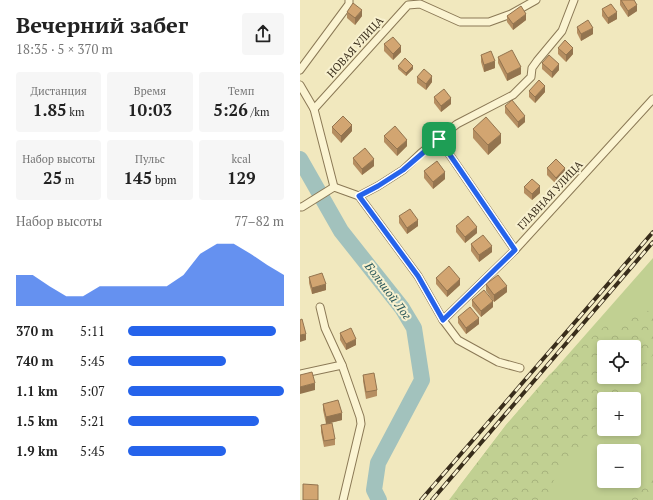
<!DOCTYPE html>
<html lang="ru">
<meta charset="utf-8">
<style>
:root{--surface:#fff;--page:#f6f6f6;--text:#222;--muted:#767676;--accent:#2563eb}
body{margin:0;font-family:"PT Serif",serif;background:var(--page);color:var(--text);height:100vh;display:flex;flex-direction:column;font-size:15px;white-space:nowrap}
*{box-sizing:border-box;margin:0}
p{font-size:13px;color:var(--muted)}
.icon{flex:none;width:22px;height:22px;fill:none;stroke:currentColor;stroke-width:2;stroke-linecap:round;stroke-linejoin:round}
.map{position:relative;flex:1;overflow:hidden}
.drawer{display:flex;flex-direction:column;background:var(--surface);width:300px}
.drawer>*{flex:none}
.fabs{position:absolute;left:297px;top:340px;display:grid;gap:8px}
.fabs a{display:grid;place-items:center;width:44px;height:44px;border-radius:4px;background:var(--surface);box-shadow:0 2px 6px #0003;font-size:20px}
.pin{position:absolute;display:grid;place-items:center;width:34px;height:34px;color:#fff;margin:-17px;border-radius:8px;box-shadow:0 2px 6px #0006}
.round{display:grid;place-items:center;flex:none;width:42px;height:42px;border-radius:4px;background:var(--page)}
.head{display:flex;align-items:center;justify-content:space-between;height:68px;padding:0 16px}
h1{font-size:22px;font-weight:700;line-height:30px}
.metrics{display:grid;grid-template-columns:repeat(3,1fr);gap:6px;height:68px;padding:4px 16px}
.metrics div{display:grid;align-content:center;border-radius:4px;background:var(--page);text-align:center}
.metrics b{font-size:17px;font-weight:700}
.metrics small{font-size:11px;font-weight:400}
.metrics p{font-size:11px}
.chart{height:112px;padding:8px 16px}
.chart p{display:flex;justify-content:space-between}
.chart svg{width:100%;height:72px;margin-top:4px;fill:var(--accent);opacity:.7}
ul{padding:0 16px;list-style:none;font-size:13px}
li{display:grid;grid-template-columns:64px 48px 1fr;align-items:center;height:30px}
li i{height:10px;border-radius:5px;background:var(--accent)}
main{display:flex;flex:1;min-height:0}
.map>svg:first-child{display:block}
.green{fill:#c1d092;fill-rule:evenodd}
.forest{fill:url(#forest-crowns);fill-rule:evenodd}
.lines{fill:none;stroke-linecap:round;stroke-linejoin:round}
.river{stroke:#a2c2bd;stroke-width:16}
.street-casing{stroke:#8b7956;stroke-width:9}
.street{stroke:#fbf4d2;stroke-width:7}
.rail-casing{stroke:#392d1b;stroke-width:4}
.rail{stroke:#f8f1cf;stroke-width:2.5;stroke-dasharray:8;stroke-linecap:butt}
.wall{fill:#b58e61}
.shaded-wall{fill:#93744f}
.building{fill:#d2a571;stroke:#93744f}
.route-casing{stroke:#fff;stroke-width:8}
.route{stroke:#2563eb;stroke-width:5}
.labels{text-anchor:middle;stroke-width:4;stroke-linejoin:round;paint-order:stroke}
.street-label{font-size:11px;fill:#392d1b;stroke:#f8f1cf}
.water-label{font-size:12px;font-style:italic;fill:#29575a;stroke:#f8f1cf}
</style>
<main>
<section class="drawer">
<div class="head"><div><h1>Вечерний забег</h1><p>18:35 · 5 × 370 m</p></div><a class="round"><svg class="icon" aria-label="share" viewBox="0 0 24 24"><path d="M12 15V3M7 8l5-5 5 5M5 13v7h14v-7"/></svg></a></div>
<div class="metrics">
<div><p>Дистанция</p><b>1.85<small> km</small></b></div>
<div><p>Время</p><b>10:03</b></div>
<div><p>Темп</p><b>5:26<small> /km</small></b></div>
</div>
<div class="metrics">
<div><p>Набор высоты</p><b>25<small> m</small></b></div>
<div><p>Пульс</p><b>145<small> bpm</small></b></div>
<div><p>kcal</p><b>129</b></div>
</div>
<div class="chart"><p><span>Набор высоты</span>77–82 m</p>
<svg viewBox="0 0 160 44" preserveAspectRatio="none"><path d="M0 44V25L10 25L20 32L30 38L40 38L50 32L60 32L70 32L80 32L90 32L100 25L110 12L120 6L130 6L140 12L150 19L160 25V44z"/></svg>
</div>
<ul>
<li><b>370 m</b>5:11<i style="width:95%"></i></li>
<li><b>740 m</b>5:45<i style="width:63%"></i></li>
<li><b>1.1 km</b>5:07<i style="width:100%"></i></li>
<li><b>1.5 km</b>5:21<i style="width:84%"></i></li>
<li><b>1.9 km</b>5:45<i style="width:63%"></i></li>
</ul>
</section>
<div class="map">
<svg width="353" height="500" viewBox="0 0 353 500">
<defs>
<pattern id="forest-crowns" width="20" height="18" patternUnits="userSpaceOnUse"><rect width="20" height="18" fill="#c1d092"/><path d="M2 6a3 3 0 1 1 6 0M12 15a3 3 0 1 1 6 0" fill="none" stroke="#a7b37d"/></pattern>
</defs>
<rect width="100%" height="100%" fill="#f1e8be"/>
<path class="green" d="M353,258V500H149L206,425ZM304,347H334V377H304ZM304,399H334V429H304ZM304,451H334V481H304Z"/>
<g class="forest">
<path d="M353,309V355L342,371L318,399H304V416L257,473L245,500H154L158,488L206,425L249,375L305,326ZM304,347H334V377H304Z"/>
<path d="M353,479V498L345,500H323L339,482Z"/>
</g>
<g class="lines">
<path class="river" d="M0,159L41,231L102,308L114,328L122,380L78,463L74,490L79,500"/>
<defs>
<g id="street">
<path d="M0,70L49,4V0"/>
<path d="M0,85L14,109"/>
<path d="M139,139L215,250"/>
<path d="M34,187L14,109L108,5L120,4L160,22H189L211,14L236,0"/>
<path d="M59,196L78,186L103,170L121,153L157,124L213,95L231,77L232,68L237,61L262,31L274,0"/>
<path d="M59,196L118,276L143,320L158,340L198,362L220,368"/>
<path d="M0,207H2L34,187L59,196"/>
<path d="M20,307L25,328L42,365"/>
<path d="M143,320L215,250L353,99"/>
<path d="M0,374L42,365L60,417L61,424L43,500"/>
</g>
</defs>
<use href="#street" class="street-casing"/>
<use href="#street" class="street"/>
<defs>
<g id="rail">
<path d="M121,500L353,232"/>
<path d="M132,500L353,242"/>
</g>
</defs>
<use href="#rail" class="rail-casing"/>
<use href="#rail" class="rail"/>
</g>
<g class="wall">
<path d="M320,0H334L337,11L328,17L320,5Z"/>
<path d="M302,9L317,19L308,24L302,16Z"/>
<path d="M47,12L62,16L55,25L47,18Z"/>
<path d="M207,16L226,20L213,30L207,22Z"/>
<path d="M277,27L293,34L281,41L277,33Z"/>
<path d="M84,44L101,52L93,60L84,51Z"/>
<path d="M258,48L273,54L266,62L258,54Z"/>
<path d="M181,55L195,68L184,72L181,62Z"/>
<path d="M198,57L221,74L207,81L198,63Z"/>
<path d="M242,63L259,70L252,78L242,69Z"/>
<path d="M98,66L113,69L106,76L98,69Z"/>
<path d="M117,77L132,82L126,90L117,83Z"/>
<path d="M229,91L245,92L235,103L229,97Z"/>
<path d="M134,97L151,104L141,112L134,103Z"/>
<path d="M205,106L225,122L218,128L205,113Z"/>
<path d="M32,127L52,131L41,143L32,133Z"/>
<path d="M173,129L201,143L188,155L173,138Z"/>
<path d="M84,136L107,146L97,156L84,142Z"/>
<path d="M53,158L74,166L62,175L53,164Z"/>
<path d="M247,168L265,174L256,184L247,175Z"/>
<path d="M124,171L145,179L133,189L124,178Z"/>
<path d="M224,187L240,193L232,200L224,193Z"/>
<path d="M99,216L118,226L107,234L99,223Z"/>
<path d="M156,226L177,233L165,243L156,232Z"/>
<path d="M171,244L192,252L179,262L171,251Z"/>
<path d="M9,277L26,290L12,294L9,283Z"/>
<path d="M136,278L160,285L147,297L136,284Z"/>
<path d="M186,284L207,292L194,302L186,291Z"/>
<path d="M172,300L193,307L181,317L172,306Z"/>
<path d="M158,317L179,324L166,334L158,323Z"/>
<path d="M40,333L56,345L46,350L40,340Z"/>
<path d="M63,375L77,390V396L66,399L63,381Z"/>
<path d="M23,404L42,420L26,424L23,410Z"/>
<path d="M21,425L35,439V445L24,447L21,432Z"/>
</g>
<g class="shaded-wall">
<path d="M337,5V11L328,17V11Z"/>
<path d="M62,10V16L55,25V18Z"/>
<path d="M317,12V19L308,24V18Z"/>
<path d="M226,14V20L213,30V24Z"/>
<path d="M293,28V34L281,41V34Z"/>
<path d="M101,46V52L93,60V54Z"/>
<path d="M273,48V54L266,62V55Z"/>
<path d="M195,61V68L184,72V65Z"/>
<path d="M259,64V70L252,78V72Z"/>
<path d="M113,66V69L106,76V73Z"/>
<path d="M221,67V74L207,81V74Z"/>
<path d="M132,76V82L126,90V84Z"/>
<path d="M245,86V92L235,103V97Z"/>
<path d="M151,98V104L141,112V106Z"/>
<path d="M225,116V122L218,128V122Z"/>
<path d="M52,125V131L41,143V136Z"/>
<path d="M201,134V143L188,155V145Z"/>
<path d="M107,140V146L97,156V149Z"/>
<path d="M74,159V166L62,175V169Z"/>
<path d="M265,168V174L256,184V178Z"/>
<path d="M145,172V179L133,189V182Z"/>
<path d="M240,186V193L232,200V194Z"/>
<path d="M118,220V226L107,234V228Z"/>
<path d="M177,227V233L165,243V237Z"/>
<path d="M192,246V252L179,262V255Z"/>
<path d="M160,279V285L147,297V291Z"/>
<path d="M26,284V290L12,294V288Z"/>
<path d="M207,286V292L194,302V295Z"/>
<path d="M193,301V307L181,317V311Z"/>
<path d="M179,318V324L166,334V328Z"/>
<path d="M6,334V340L0,342V335Z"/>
<path d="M56,339V345L46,350V344Z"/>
<path d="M15,383V390L0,394V387Z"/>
<path d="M42,413V420L26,424V417Z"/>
</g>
<g class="building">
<path d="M321,0H334L337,5L328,11Z"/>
<path d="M53,3L62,10L55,18L47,12Z"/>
<path d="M311,4L317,12L308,18L302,9Z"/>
<path d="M221,6L226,14L213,24L207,16Z"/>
<path d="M288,20L293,28L281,34L277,27Z"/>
<path d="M93,37L101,46L93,54L84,44Z"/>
<path d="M265,40L273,48L266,55L258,48Z"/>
<path d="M212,50L221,67L207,74L198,57Z"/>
<path d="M191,51L195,61L184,65L181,55Z"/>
<path d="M249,55L259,64L252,72L242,63Z"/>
<path d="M105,58L113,66L106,73L98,66Z"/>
<path d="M124,69L132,76L126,84L117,77Z"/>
<path d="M239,80L245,86L235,97L229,91Z"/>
<path d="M144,89L151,98L141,106L134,97Z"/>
<path d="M212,100L225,116L218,122L205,106Z"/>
<path d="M43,116L52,125L41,136L32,127Z"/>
<path d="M186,117L201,134L188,145L173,129Z"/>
<path d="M95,126L107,140L97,149L84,136Z"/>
<path d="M65,148L74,159L62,169L53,158Z"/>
<path d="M256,159L265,168L256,178L247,168Z"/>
<path d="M137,161L145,172L133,182L124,171Z"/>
<path d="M232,179L240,186L232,194L224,187Z"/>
<path d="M110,209L118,220L107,228L99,216Z"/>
<path d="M168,216L177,227L165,237L156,226Z"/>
<path d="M183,235L192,246L179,255L171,244Z"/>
<path d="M149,266L160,279L147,291L136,278Z"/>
<path d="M22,273L26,284L12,288L9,277Z"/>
<path d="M198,275L207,286L194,295L186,284Z"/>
<path d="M184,290L193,301L181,311L172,300Z"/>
<path d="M170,307L179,318L166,328L158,317Z"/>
<path d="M2,319L6,334L0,335V320Z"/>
<path d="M51,328L56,339L46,344L40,333Z"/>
<path d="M12,372L15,383L0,387V375Z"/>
<path d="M74,373L77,390L66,392L63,375Z"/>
<path d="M38,400L42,413L26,417L23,404Z"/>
<path d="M32,423L35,439L24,441L21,425Z"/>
<path d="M3,484L18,485V500H3Z"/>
</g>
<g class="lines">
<defs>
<path id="route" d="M139,139L215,250L143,320L118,276L59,196L78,186L103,170Z"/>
</defs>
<use href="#route" class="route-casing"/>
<use href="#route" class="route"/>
</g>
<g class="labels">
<g class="street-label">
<text transform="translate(55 47) rotate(-48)" y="4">НОВАЯ УЛИЦА</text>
<text transform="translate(250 195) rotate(-47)" y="4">ГЛАВНАЯ УЛИЦА</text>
</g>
<g class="water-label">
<text transform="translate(88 291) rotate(53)" y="4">Большой Лог</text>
</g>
</g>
</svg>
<div class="fabs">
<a><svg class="icon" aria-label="locate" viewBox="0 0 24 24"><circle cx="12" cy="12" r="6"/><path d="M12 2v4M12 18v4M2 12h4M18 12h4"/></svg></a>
<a>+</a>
<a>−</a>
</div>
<div class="pin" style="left:139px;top:139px;background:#1e9e55"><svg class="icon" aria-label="arrive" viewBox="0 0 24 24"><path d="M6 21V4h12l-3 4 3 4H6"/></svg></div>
</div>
</main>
